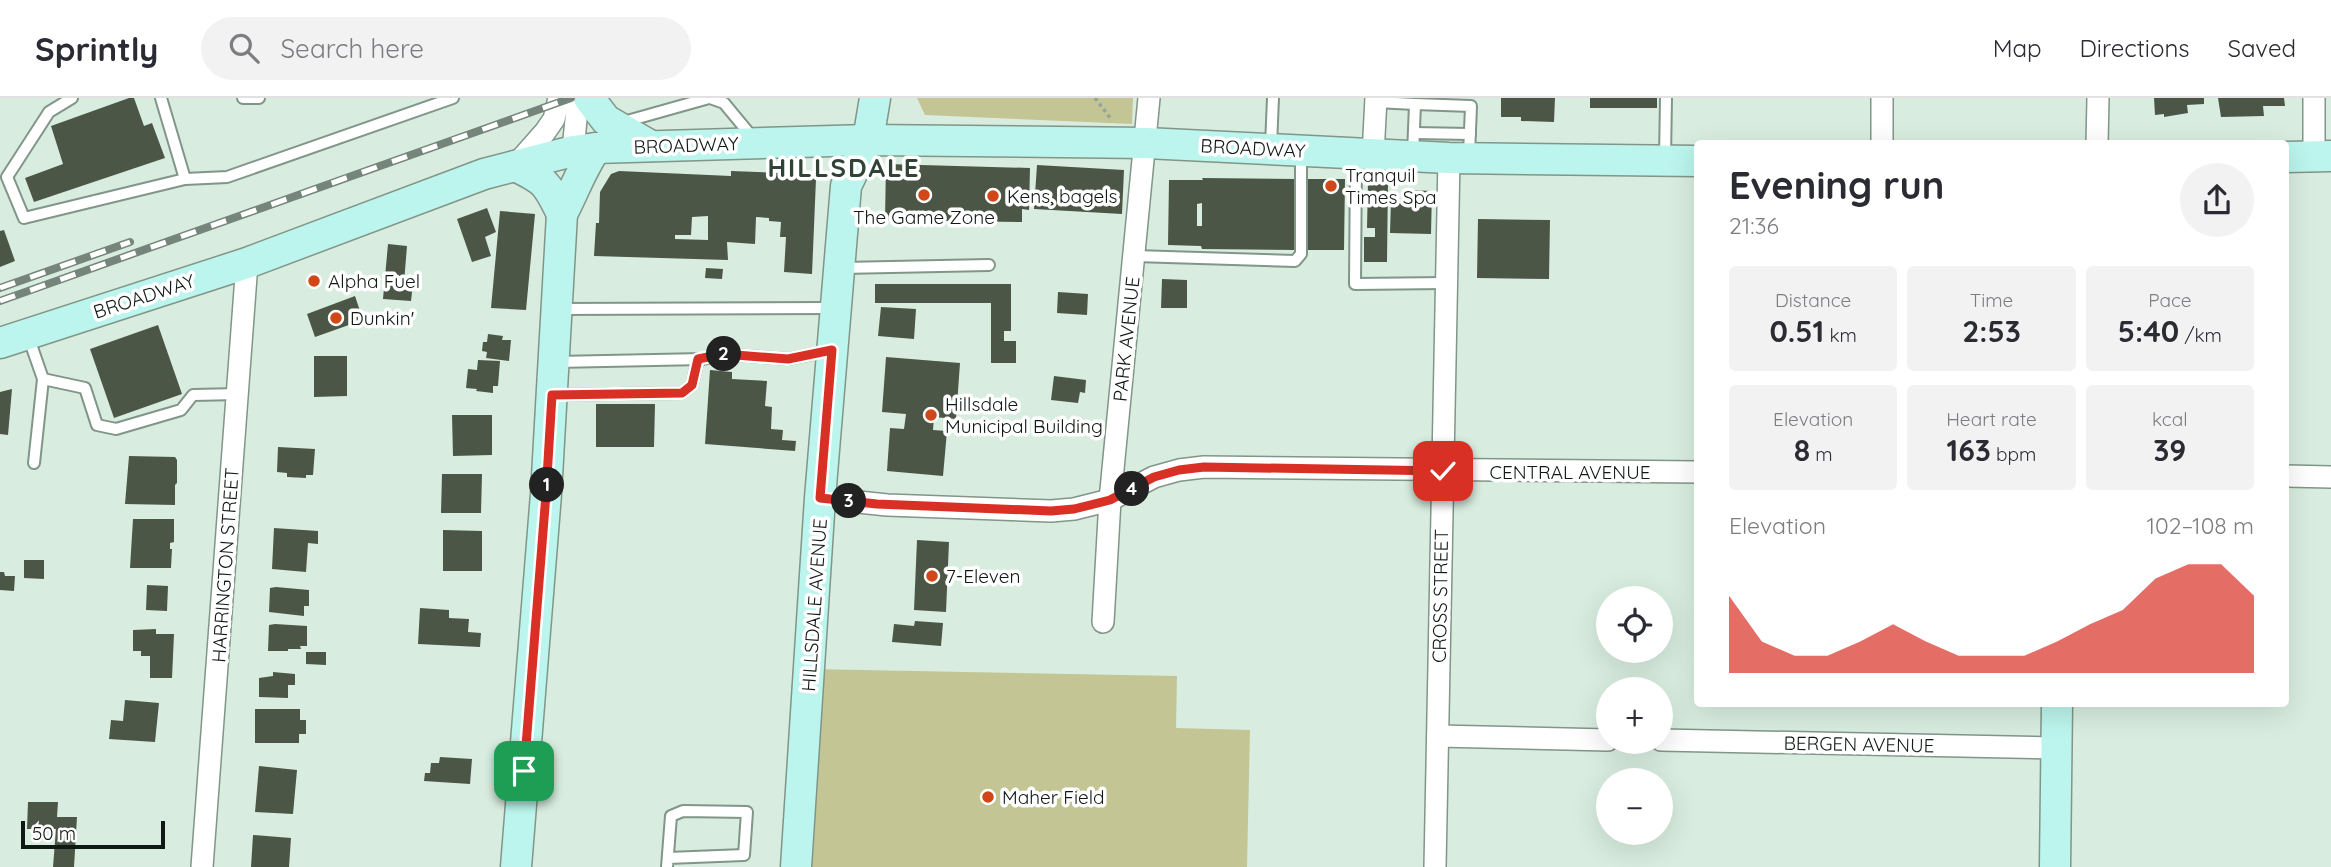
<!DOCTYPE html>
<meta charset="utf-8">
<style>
:root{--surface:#fff;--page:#f2f2f3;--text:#2b2b33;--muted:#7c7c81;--line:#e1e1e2;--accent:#d93025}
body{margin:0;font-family:Quicksand,sans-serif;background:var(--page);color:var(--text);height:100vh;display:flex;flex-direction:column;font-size:26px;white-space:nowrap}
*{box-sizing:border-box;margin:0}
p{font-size:23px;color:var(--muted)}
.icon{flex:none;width:38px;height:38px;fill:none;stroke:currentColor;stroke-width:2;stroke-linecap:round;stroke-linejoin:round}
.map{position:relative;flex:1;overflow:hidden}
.details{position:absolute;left:1694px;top:42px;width:595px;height:567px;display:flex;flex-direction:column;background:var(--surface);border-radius:7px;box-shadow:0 7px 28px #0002}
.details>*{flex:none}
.tools{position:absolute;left:1596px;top:488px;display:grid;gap:14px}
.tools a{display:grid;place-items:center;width:77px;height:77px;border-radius:50%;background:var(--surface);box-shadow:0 7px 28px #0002;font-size:35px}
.scale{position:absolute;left:21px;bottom:18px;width:144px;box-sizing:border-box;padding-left:7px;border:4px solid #111914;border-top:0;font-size:19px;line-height:24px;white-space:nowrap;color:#111914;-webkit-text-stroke:5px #fff;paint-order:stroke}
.pin{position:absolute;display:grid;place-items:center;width:60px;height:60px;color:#fff;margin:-30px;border-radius:14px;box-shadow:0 4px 10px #0006}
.km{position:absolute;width:35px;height:35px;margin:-18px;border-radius:50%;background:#222;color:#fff;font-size:19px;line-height:35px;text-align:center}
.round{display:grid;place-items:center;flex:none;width:74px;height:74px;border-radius:37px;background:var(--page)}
.summary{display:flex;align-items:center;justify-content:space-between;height:119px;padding:0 35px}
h1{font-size:38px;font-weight:700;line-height:52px}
.stats{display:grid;grid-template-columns:repeat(3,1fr);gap:10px;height:119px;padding:7px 35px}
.stats div{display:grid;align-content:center;border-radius:7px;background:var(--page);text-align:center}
.stats b{font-size:30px;font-weight:700}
.stats small{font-size:19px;font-weight:400}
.stats p{font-size:19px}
.chart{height:196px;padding:14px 35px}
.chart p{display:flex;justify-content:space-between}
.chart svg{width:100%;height:126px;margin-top:7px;fill:var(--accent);opacity:.7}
header{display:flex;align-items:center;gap:42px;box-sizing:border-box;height:98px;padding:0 35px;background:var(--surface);border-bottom:2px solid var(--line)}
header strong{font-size:33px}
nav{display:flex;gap:38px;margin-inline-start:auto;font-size:24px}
.search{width:490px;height:63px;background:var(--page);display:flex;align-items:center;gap:18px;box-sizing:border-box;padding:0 24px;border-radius:38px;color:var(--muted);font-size:26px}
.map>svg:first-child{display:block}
.green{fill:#c4c594}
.building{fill:#4c5646;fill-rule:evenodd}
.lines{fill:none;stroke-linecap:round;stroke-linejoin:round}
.lane-casing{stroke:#819588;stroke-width:14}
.street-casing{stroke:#819588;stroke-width:24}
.secondary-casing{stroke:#819588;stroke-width:33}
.path{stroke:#93a499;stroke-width:3.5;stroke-dasharray:3.5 3.5;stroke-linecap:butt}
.lane{stroke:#fff;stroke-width:10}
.street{stroke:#fff;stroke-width:21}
.secondary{stroke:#bbf5ed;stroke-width:30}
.rail-casing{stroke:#76857b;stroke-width:8}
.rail{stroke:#fff;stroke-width:5;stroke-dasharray:16;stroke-linecap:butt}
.route-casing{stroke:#fff;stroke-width:14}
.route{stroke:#d93025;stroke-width:9}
.poi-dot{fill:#d04818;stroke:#fff;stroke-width:2.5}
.labels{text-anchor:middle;stroke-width:7;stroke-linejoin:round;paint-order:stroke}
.street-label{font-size:19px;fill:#111914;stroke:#fff}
.poi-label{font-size:19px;fill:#111914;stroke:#fff;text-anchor:start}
.district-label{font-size:26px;font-weight:bold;letter-spacing:2px;fill:#314237;stroke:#fff}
</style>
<header>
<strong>Sprintly</strong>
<div class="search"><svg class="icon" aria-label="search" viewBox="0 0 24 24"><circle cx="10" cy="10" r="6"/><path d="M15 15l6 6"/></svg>Search here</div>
<nav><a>Map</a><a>Directions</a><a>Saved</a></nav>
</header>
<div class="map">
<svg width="2331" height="769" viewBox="0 0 2331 769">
<rect width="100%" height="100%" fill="#d8eddf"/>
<g class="green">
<path d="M917,0H1133L1132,26L925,17Z"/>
<path d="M810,571L1177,578L1176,630L1250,632L1247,769H796Z"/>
</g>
<g class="building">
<path d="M129,0H134L144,28L152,25L165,60L34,104L25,80L63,66L51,28Z"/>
<path d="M1501,0H1555L1554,24L1521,23V19H1501Z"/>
<rect x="1590" y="0" width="67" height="10"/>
<path d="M2154,0H2204V6L2187,7L2188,15L2164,19V16L2155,17Z"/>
<path d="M2218,0H2284L2285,8H2263L2264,18L2221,19Z"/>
<path d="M886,66L1030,70L1029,112L1022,111V124L885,122Z"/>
<path d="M1037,67L1124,72L1122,116L1034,111Z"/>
<path d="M619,73L731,78V73L813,76L816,81L812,176L784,174L786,139H780L781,124L769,123V120L756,119L755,146L727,144L728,162L594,158L596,125H599L600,94L611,76ZM708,118V142L675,141V137H691L692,119Z"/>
<path d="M1202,80L1296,81L1295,152L1202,151L1201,148L1168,147L1169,82H1203ZM1202,105V128H1197V106Z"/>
<path d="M1307,81H1345L1344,152H1307Z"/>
<path d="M1368,84H1388L1387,164H1364V139H1375V130H1367Z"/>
<path d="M1408,92L1432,93L1431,136L1390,135L1391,102L1408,103Z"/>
<path d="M487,110L496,134L485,139L491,158L472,164L457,121Z"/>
<path d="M500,113L535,116L526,212L491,210Z"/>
<path d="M1478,121L1550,122L1549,181L1477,180Z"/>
<path d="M4,132L15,163L0,169V133Z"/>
<path d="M388,146L407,148L404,185L413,186L411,203L383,201Z"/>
<path d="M706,170L723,171L722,181L705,180Z"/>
<path d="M1162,181L1187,182V210H1161Z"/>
<path d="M875,186H1011V233H1004V243H1016V265H991V205H875Z"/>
<path d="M1058,194L1088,196L1087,217L1057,215Z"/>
<path d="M355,198L363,222L315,239L307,216Z"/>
<path d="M881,209L916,211L914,241L878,238Z"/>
<path d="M158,227L182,296L114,320L90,251Z"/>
<path d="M488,236L503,238L502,242H511L509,263L486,260L487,254L482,253L483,244H487Z"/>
<path d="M314,258H347V298L314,299Z"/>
<path d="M886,259L960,265L956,321L934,319L933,332L947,333L943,378L887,373L890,330L904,331L906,316L882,314Z"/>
<path d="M478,262L500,263L498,288H493V295L476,293L477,291L466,290L468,271L477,272Z"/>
<path d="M710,272L732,274V281L767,283L765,308L772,309L771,331L783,332L782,342L796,343L795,353L705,346Z"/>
<path d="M1054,278L1086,282L1085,295L1080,294L1078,305L1051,302Z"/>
<path d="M12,291L8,337L0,336V294Z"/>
<path d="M596,306H655L654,349H596Z"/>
<path d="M452,317H492V357L453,358Z"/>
<path d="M278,349L315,351L313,377H306V380L287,379V375L277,374Z"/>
<path d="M129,358L175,359L177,362V385L175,387V407L125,406Z"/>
<path d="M442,376H482L481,415H441Z"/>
<path d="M133,421H174V444L170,445V451H172L171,470H130Z"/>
<path d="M274,430L318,433V446L308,445L306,474L272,471Z"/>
<path d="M443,432L482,433V473H443Z"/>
<path d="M917,442L949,444L946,514L914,512Z"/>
<path d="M24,462H44V481L24,480Z"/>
<path d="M0,474H4L5,478H15L14,493L0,492Z"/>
<path d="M147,487L168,488L167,513L146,512Z"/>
<path d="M276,489L309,492V508H304V518L269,514L270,490Z"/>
<path d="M420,510L449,512V520L469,521L468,534L481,535L480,549L418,546Z"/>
<path d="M915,523L943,525L941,548L892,544L894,526L914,528Z"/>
<path d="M275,526L307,528V548H300L301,551H288V553H268L269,527Z"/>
<path d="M156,531V536H174L172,580H150V558H141V553H133V532Z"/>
<path d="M306,554H326V567L306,566Z"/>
<path d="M273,574L295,576V587H288V600L259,599V580L273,578Z"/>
<path d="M125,602L159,605L155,644L109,641L111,622L123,623Z"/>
<path d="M255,611H300V622H306V636H299V645H255Z"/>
<path d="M440,659L472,661L470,686L424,683L425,675H430L431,665H439Z"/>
<path d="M259,668L297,672L293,716L255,714Z"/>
<path d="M28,704H58L57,719H77L74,769H53L56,731H27Z"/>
<path d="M253,737L291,740L289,769H251Z"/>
</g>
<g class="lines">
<defs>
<g id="lane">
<path d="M72,0L49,14L7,79L24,120L185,81L227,79L453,0"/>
<path d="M161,0L185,81"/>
<path d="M243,0H259"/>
<path d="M710,0L724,5L753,40"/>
<path d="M1376,4L1415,6"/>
<path d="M620,25L709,0"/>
<path d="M1414,35L1470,36"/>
<path d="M1271,48L1273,0"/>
<path d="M1413,56L1415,6L1471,8L1469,57"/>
<path d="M1356,59L1355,186L1446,185"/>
<path d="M1665,60L1666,0"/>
<path d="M1135,158L1295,163L1301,156V56"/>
<path d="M842,170L989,167"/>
<path d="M558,211L833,210"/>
<path d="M28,238L43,281L34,365"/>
<path d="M556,264L703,261L723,256L788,261L829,253"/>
<path d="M43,281L85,290L97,327L116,331L181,312L193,297L238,296"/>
<path d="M552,297L682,295L692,287L698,261"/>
<path d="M667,769L671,718L683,713L747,714L744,757L668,760"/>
</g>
<g id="street">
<path d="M1882,0V46"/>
<path d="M2097,46L2098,0"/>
<path d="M573,53L578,0"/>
<path d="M1373,57L1376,0"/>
<path d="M2314,58V0"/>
<path d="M515,68L545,34L554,21L559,0"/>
<path d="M2286,378L2331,379"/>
<path d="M820,400L887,407L1051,413L1074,411L1110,402L1154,379L1179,372L1204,369L1698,374"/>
<path d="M1103,524L1110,402L1149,0"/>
<path d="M1438,638L1608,642"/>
<path d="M1661,642L2057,650"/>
<path d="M202,769L247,165"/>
<path d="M1435,769L1449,60"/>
</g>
<g id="secondary">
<path d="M589,0L606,22L651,48"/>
<path d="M2286,59L2331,58"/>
<path d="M515,68C545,82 547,85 562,116"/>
<path d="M0,245L247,165L484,76L573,53L596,50L868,42L1146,45L1449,60L1698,63"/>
<path d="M516,769L546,396L562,116C574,93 582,70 596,50"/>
<path d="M796,769L820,400L846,88L868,42L875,0"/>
<path d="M2055,769L2057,606"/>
</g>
</defs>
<use href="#lane" class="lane-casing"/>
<use href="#street" class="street-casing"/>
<use href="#secondary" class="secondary-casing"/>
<path class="path" d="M1095,0L1111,21"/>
<use href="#lane" class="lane"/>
<use href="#street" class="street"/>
<use href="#secondary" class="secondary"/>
<defs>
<g id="rail">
<path d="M0,190L130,144"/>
<path d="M0,203L571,0"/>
</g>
</defs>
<use href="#rail" class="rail-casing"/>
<use href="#rail" class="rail"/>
</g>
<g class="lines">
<defs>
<path id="route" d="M524,673L546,396L552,297L682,295L692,287L698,261L723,256L788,261L832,252L820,400L877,406L1051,413L1074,411L1110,402L1154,379L1179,372L1204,369L1443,373"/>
</defs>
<use href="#route" class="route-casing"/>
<use href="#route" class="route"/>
</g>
<g class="poi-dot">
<circle cx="1331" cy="88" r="7"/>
<circle cx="924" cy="97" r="7"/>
<circle cx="993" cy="98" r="7"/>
<circle cx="314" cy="183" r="7"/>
<circle cx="336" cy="220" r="7"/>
<circle cx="931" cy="317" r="7"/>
<circle cx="932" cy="478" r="7"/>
<circle cx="988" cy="699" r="7"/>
</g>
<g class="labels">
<g class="street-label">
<text transform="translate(686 47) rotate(-2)" y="7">BROADWAY</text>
<text transform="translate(1253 50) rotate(3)" y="7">BROADWAY</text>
<text transform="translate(144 198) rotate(-18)" y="7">BROADWAY</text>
<text transform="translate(1126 241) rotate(-84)" y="7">PARK AVENUE</text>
<text x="1570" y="381">CENTRAL AVENUE</text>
<text transform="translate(225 467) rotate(-86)" y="7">HARRINGTON STREET</text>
<text transform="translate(1440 498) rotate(-89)" y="7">CROSS STREET</text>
<text transform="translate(814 507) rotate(-86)" y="7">HILLSDALE AVENUE</text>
<text transform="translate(1859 646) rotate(1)" y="7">BERGEN AVENUE</text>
</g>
<g class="poi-label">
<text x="1345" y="84">Tranquil<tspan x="1345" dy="22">Times Spa</tspan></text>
<text x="1007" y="105">Kens, bagels</text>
<text x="924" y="126" text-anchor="middle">The Game Zone</text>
<text x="328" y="190">Alpha Fuel</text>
<text x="350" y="227">Dunkin'</text>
<text x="945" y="313">Hillsdale<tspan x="945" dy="22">Municipal Building</tspan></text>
<text x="946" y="485">7-Eleven</text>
<text x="1002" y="706">Maher Field</text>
</g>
<g class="district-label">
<text x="844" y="79">HILLSDALE</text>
</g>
</g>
</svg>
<div class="tools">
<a><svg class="icon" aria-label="locate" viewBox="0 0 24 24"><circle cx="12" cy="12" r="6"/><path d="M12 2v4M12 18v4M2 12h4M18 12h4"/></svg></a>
<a>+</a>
<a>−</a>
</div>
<div class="scale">50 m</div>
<div class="pin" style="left:524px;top:673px;background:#1e9e55"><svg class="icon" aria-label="arrive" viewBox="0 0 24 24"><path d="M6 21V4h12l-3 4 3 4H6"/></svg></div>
<div class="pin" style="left:1443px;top:373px;background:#d93025"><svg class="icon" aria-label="check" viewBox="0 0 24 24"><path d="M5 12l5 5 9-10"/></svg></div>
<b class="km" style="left:547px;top:387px">1</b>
<b class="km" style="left:724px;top:256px">2</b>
<b class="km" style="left:849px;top:403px">3</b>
<b class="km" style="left:1132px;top:391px">4</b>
<section class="details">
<div class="summary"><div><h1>Evening run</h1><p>21:36</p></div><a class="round"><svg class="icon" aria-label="share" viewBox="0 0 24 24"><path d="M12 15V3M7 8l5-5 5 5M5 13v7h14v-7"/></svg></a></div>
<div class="stats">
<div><p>Distance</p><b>0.51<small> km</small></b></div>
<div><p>Time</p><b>2:53</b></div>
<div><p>Pace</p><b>5:40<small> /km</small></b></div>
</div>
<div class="stats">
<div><p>Elevation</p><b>8<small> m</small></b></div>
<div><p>Heart rate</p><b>163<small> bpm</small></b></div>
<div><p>kcal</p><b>39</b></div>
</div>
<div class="chart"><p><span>Elevation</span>102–108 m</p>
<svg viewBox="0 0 160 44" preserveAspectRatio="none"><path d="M0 44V17L10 33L20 38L30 38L40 33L50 27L60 33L70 38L80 38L90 38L100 33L110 27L120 22L130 11L140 6L150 6L160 17V44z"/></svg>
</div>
</section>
</div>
